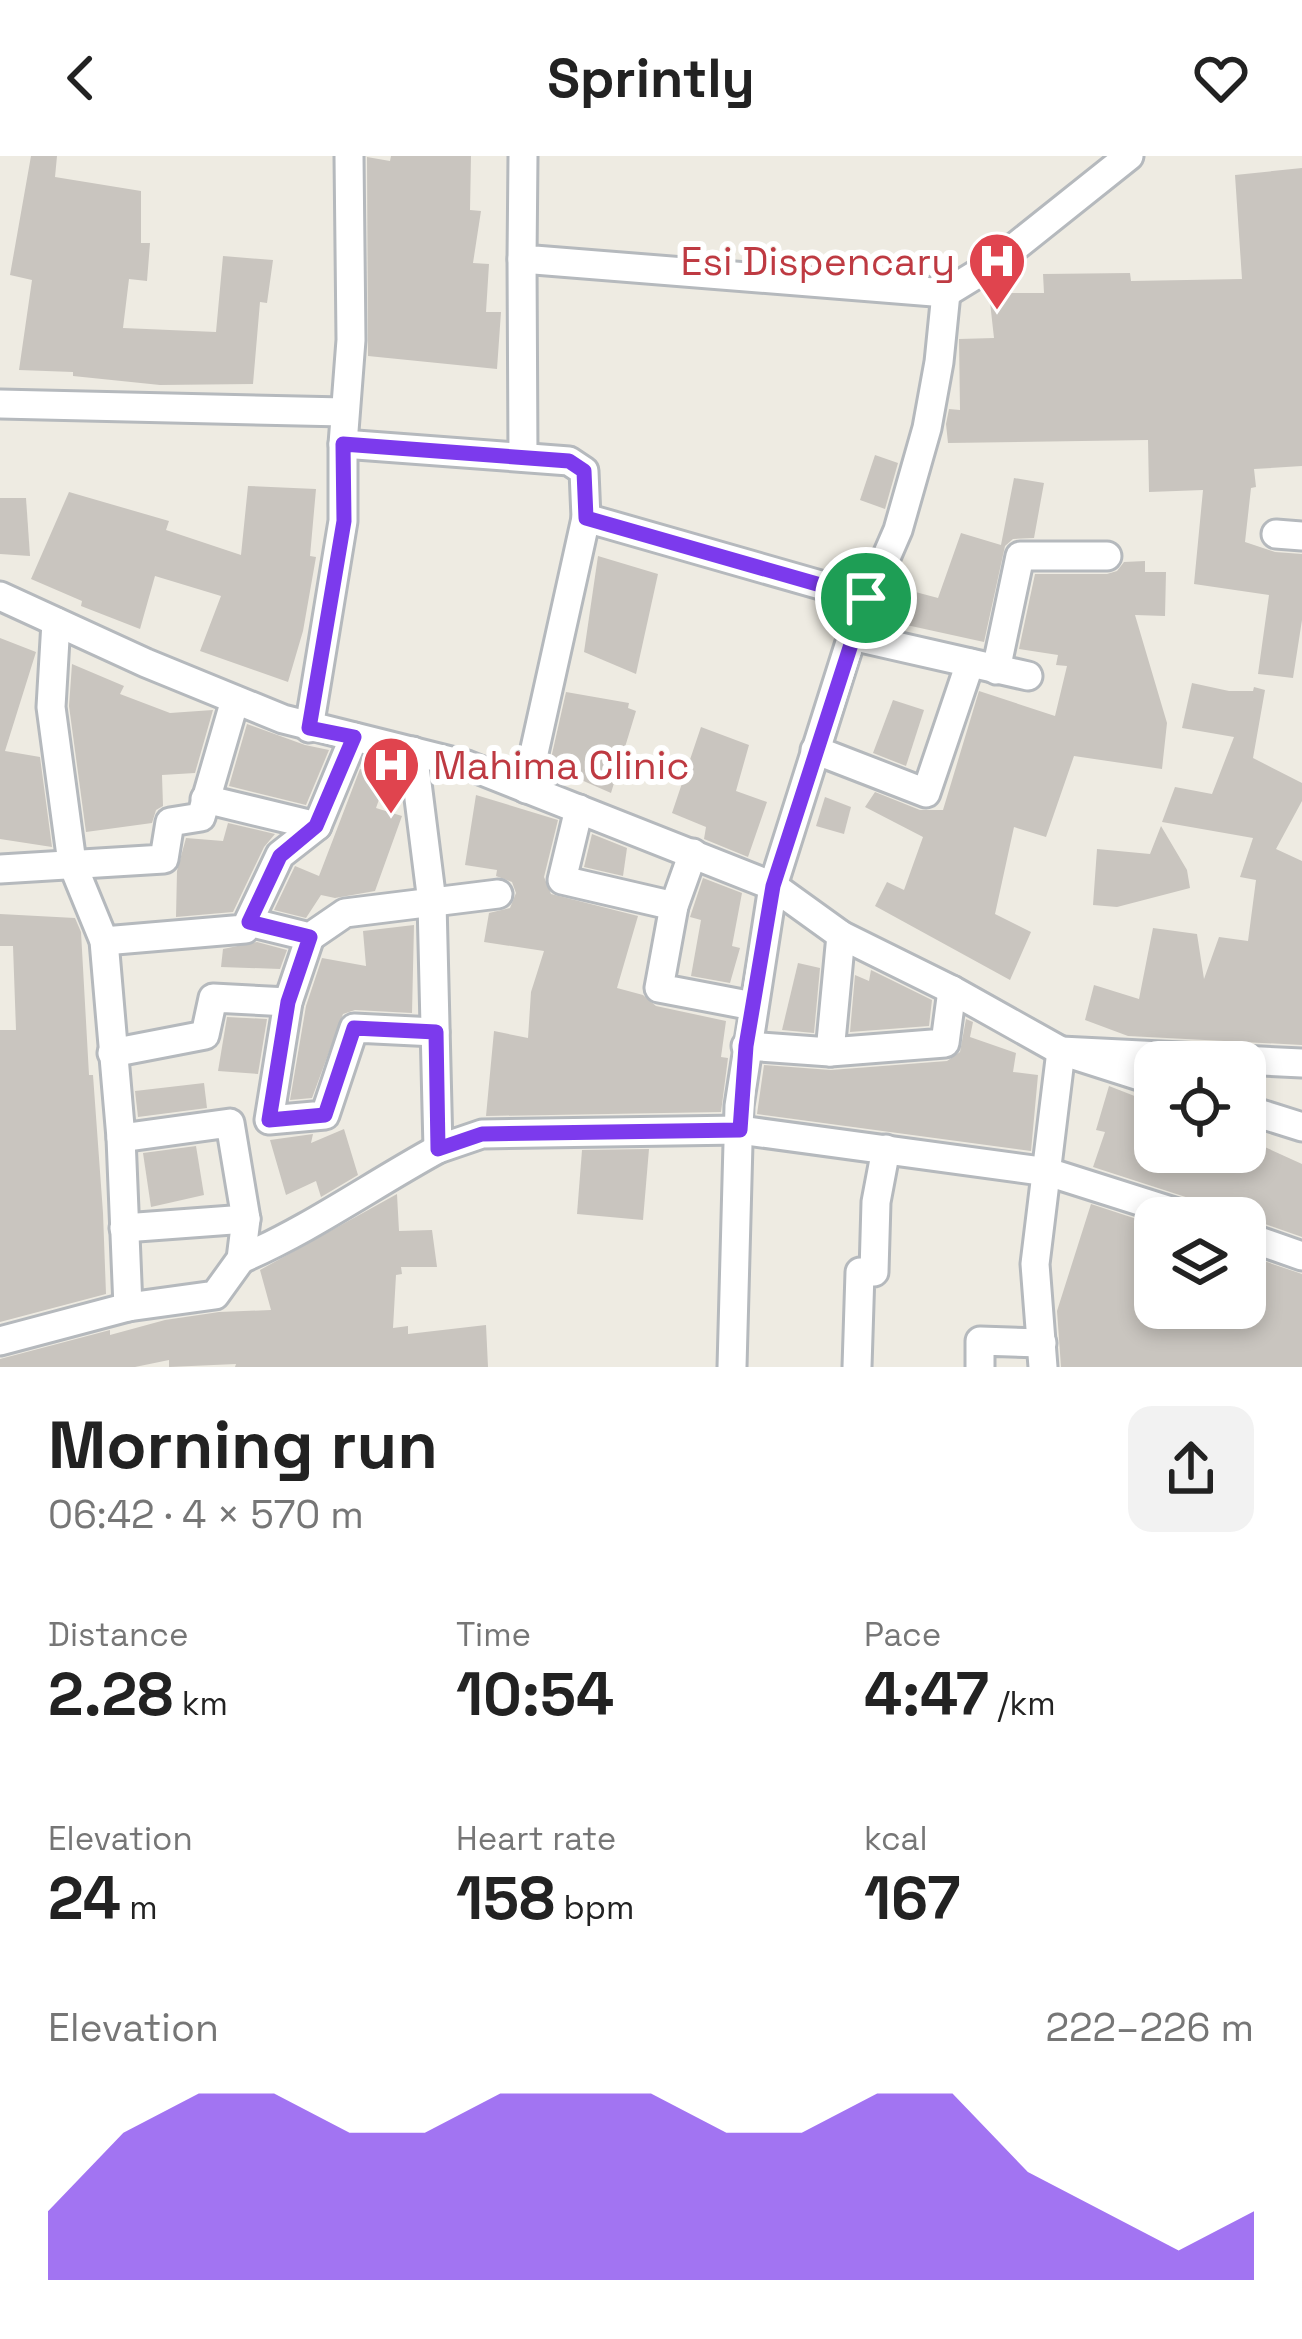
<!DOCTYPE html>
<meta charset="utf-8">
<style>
:root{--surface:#fff;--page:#f2f2f2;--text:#222;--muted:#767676;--accent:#7c3aed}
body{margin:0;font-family:"Space Grotesk",sans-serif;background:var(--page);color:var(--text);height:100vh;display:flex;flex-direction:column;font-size:45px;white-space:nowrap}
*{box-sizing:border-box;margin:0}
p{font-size:39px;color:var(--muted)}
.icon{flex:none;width:66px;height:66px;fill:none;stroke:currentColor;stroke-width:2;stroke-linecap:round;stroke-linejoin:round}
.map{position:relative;height:1211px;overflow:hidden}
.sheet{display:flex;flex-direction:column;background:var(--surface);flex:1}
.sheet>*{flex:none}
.controls{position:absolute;left:1134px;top:885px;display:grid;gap:24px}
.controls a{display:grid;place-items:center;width:132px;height:132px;border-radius:24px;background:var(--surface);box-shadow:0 6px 18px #0003;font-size:60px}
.pin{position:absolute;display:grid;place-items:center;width:102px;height:102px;color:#fff;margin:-51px;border:6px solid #fff;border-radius:50%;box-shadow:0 3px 12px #0007}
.round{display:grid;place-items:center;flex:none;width:126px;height:126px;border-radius:24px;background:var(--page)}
.headline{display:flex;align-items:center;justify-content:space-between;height:204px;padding:0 48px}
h1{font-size:66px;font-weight:700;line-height:90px}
.figures{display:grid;grid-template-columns:repeat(3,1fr);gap:18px;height:204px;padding:12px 48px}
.figures div{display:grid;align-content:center}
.figures b{font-size:60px;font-weight:700}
.figures small{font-size:33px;font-weight:400}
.figures p{font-size:33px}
.chart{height:336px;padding:24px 48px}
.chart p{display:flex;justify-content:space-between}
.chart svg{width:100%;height:216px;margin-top:12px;fill:var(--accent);opacity:.7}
header{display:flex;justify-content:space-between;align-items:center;height:156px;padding:0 48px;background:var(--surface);font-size:54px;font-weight:700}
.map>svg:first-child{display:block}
.building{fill:#c9c5bf}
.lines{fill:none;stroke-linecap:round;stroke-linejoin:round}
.street-casing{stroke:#b5b9bd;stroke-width:33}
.street{stroke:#fff;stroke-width:27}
.route-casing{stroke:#fff;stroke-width:24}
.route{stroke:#7c3aed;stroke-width:15}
.labels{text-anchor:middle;stroke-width:12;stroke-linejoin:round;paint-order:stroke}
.health-label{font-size:39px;fill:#be3a42;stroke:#fff;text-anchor:end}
</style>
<header><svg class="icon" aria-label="back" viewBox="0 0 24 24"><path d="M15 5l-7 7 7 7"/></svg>Sprintly<svg class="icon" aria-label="heart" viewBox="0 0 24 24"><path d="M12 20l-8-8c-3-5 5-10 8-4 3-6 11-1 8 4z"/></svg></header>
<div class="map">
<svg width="1302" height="1211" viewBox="0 0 1302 1211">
<rect width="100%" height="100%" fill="#eeebe2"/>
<g class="building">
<path d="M31,0H57L55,21L141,35V87H150L147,125L129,123L123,172L216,176L223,100L273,104L267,147L260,146L253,228L160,229L73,220V216L19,214L32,124L10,119Z"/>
<path d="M391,0H471L470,54L481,55L473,107L489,108L486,156H501L497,213L368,200L367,1L390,5Z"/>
<path d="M1302,12V310L1254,313L1256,331L1251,332L1245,386L1275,396L1302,398V464L1293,522L1258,518L1269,439L1194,428L1203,334L1149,336L1148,284L948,287L946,268L949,253L960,254L959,183L994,182L989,137H1044L1043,118L1130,117L1131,125L1242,123L1235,19Z"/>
<path d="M875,299L898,307L885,353L860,344Z"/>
<path d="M1014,322L1044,327L1034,382L1013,383L1005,390L984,486L879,463L893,430L938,442L961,377L1001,389Z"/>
<path d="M248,330L316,333L310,400L316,401L303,475L288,526L200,495L221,440L155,420L140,473L81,450L82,445L31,423L69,336L169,365L166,374L241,399Z"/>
<path d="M0,342H26L30,400L0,398Z"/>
<path d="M598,400L658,418L636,518L584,496Z"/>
<path d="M1145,405V416H1166L1165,460L1135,459L1167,567L1162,613L1074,600L1046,681L1014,671L995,758L1031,776L1010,824L875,750L887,726L904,734L923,681L865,651L875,636L920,654H943L979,535L1055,560L1067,510L1056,509L1058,499L1019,493L1035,418H1107L1117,415L1124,406Z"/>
<path d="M0,482L36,496L5,595L40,601L52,691L0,683Z"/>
<path d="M72,508L124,530L120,538L170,557L213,554L195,617L162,619L163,650L156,654L152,667L86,676L69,550Z"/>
<path d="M1192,527L1229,535H1253L1254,531L1265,534L1253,602L1302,627V645L1276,693L1302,705V889L1128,880L1085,864L1094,829L1139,843L1153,772L1197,778L1204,823L1219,781L1248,785L1256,724L1240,721L1253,682L1162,666L1175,631L1212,638L1234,581L1182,572Z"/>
<path d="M566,536L629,547L628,552L636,555L611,637L563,616L564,611L550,607Z"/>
<path d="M893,544L924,554L906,610L873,597Z"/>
<path d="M247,568L305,589L329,594L306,649L229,630Z"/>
<path d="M701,571L749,589L736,635L767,646L748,701L704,683L706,671L672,657Z"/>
<path d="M360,613L388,618L376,652L402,660L375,735L335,742L321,739L306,762L274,754L295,710L319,720Z"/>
<path d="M476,639L558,664L544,721L551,738L638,760L617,832L643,839L656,850L726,865L721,901L728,902L721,956L486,960L494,875L528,882L531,836L544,795L484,786L489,757L510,752L516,737L512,726L496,720L497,714L465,709Z"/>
<path d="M825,641L851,651L844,678L816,670Z"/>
<path d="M228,667L275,678L264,691L233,756L176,761L177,715L186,682L223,685Z"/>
<path d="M1161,670L1187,714L1190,732L1117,751L1093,749L1097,693L1150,698Z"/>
<path d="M592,678L627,692L623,720L584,711Z"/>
<path d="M703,722L742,737L732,790L740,792L730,827L691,820L701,764L690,761Z"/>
<path d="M0,758L75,762L81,776L89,919H93L103,1057L106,1138L0,1166V874H16L13,790H0Z"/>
<path d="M414,769L412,857L355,854L343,858L312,942L290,944L306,850L322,802L366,810L363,775Z"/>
<path d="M257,786L287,794L280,813L221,811L223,793Z"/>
<path d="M798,807L820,812L814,877L782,874Z"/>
<path d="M871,814L932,844L929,870L850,876L855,819L869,825Z"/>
<path d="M227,861L267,863L258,918L218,915Z"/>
<path d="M966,863L973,866L970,881L1016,897L1013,916L1038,919L1031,995L757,958L764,909L831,914L947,905L960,896Z"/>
<path d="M204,927L207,952L138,961L135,935Z"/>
<path d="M1109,930L1155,948L1147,977L1155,979V996H1245V982L1302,1008V1081L1251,1063L1211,1061L1207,1051L1198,1045L1093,1011L1105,976L1096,974Z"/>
<path d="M344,973L358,1019L321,1041L316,1025L286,1039L270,984L313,978L311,987Z"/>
<path d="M196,990L204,1039L151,1051L143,997Z"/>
<path d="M649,993L643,1064L577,1058L582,994Z"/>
<path d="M397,1038L399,1075L432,1074L437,1111H401L402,1118L396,1119L393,1172L408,1170V1178L486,1169L488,1211H235L236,1208L169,1211V1204L135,1211H0V1203L110,1174V1179L165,1164L219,1156L271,1154L260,1114Z"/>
<path d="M1091,1048L1155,1069V1152H1245L1249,1100L1302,1118V1211H1061L1057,1155Z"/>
</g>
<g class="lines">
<defs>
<g id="street">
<path d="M523,0L522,103L946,137L995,107L1129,0"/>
<path d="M522,103L523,301"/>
<path d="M0,248L344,256"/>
<path d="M343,288L569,305L584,315L586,362"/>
<path d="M1276,378L1302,380"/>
<path d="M0,440L146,507L283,563L467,609L773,730L841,779L952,834L1061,895L1155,925"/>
<path d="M56,466L51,551L72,707L104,785L121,982L128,1151"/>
<path d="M852,480L1028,520"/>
<path d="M996,514L1020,400H1107"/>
<path d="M309,572L343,365V288L351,184L349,0"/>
<path d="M815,594L926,637L970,507"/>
<path d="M413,595L432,746L438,993L482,978L740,974L1048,1016L1193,1062"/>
<path d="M526,633L586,362L866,442"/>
<path d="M205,643L317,670"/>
<path d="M579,653L562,724L674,750"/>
<path d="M693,697L674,750L659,832L753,850"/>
<path d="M0,713L164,703L170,666L201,661L235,544"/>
<path d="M249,766L310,781L345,757L498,738"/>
<path d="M841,779L830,896L945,887L952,834"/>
<path d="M104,785L245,773L280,699L317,670L354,581"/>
<path d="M288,846L269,964L325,959L354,872L435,876"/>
<path d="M746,890L830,896"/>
<path d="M112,897L205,879L213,842L288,846L310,781"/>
<path d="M1245,953L1302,971"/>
<path d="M124,1072L246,1063"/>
<path d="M1245,1080L1302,1100"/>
<path d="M241,1103C309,1074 372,1029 438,993"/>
<path d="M0,1185L128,1151L215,1139L241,1103L246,1063L230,967L121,982"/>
<path d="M732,1211L739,950L773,730L852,480L898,374L927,272L939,206L946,137"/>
<path d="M857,1211L860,1116H874L876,1046L886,993"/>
<path d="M980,1211V1185L1042,1187"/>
<path d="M1043,1211L1035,1108L1061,895L1302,907"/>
</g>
</defs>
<use href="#street" class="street-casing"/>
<use href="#street" class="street"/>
</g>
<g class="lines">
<defs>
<path id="route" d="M343,288L569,305L584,315L586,362L866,442L773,730L746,890L740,974L482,978L438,993L436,876L354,872L325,959L269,964L288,846L310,781L249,766L280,700L316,670L354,581L309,572L344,365Z"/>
</defs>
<use href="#route" class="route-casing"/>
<use href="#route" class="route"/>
</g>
<defs>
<symbol id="hospital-pin" viewBox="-11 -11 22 30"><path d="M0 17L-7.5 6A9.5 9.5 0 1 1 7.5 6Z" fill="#e0444e" stroke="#fff"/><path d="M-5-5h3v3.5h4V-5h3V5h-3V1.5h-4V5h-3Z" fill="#fff"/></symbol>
</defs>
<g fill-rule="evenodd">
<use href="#hospital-pin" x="964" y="72" width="66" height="90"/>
<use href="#hospital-pin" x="358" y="576" width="66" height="90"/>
</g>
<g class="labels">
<g class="health-label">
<text x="955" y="119">Esi Dispencary</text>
<text x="433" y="623" text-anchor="start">Mahima Clinic</text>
</g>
</g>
</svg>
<div class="controls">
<a><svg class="icon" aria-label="locate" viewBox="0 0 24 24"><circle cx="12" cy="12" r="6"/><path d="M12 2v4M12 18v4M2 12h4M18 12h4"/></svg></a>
<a><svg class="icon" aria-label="layers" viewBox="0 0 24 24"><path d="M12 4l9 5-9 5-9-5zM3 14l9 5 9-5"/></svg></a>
</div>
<div class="pin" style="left:866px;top:442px;background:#1e9e55"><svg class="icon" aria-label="arrive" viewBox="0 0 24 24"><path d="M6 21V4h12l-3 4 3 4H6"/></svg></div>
</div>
<section class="sheet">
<div class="headline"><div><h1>Morning run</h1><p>06:42 · 4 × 570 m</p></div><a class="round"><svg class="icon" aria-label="share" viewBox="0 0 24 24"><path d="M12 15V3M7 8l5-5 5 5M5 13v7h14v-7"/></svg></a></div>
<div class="figures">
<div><p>Distance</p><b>2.28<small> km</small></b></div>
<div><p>Time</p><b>10:54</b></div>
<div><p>Pace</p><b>4:47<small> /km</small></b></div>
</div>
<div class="figures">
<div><p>Elevation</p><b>24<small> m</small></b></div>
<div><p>Heart rate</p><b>158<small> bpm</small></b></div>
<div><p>kcal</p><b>167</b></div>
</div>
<div class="chart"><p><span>Elevation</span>222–226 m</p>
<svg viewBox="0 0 160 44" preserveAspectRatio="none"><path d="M0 44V30L10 14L20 6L30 6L40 14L50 14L60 6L70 6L80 6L90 14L100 14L110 6L120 6L130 22L140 30L150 38L160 30V44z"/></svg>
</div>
</section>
